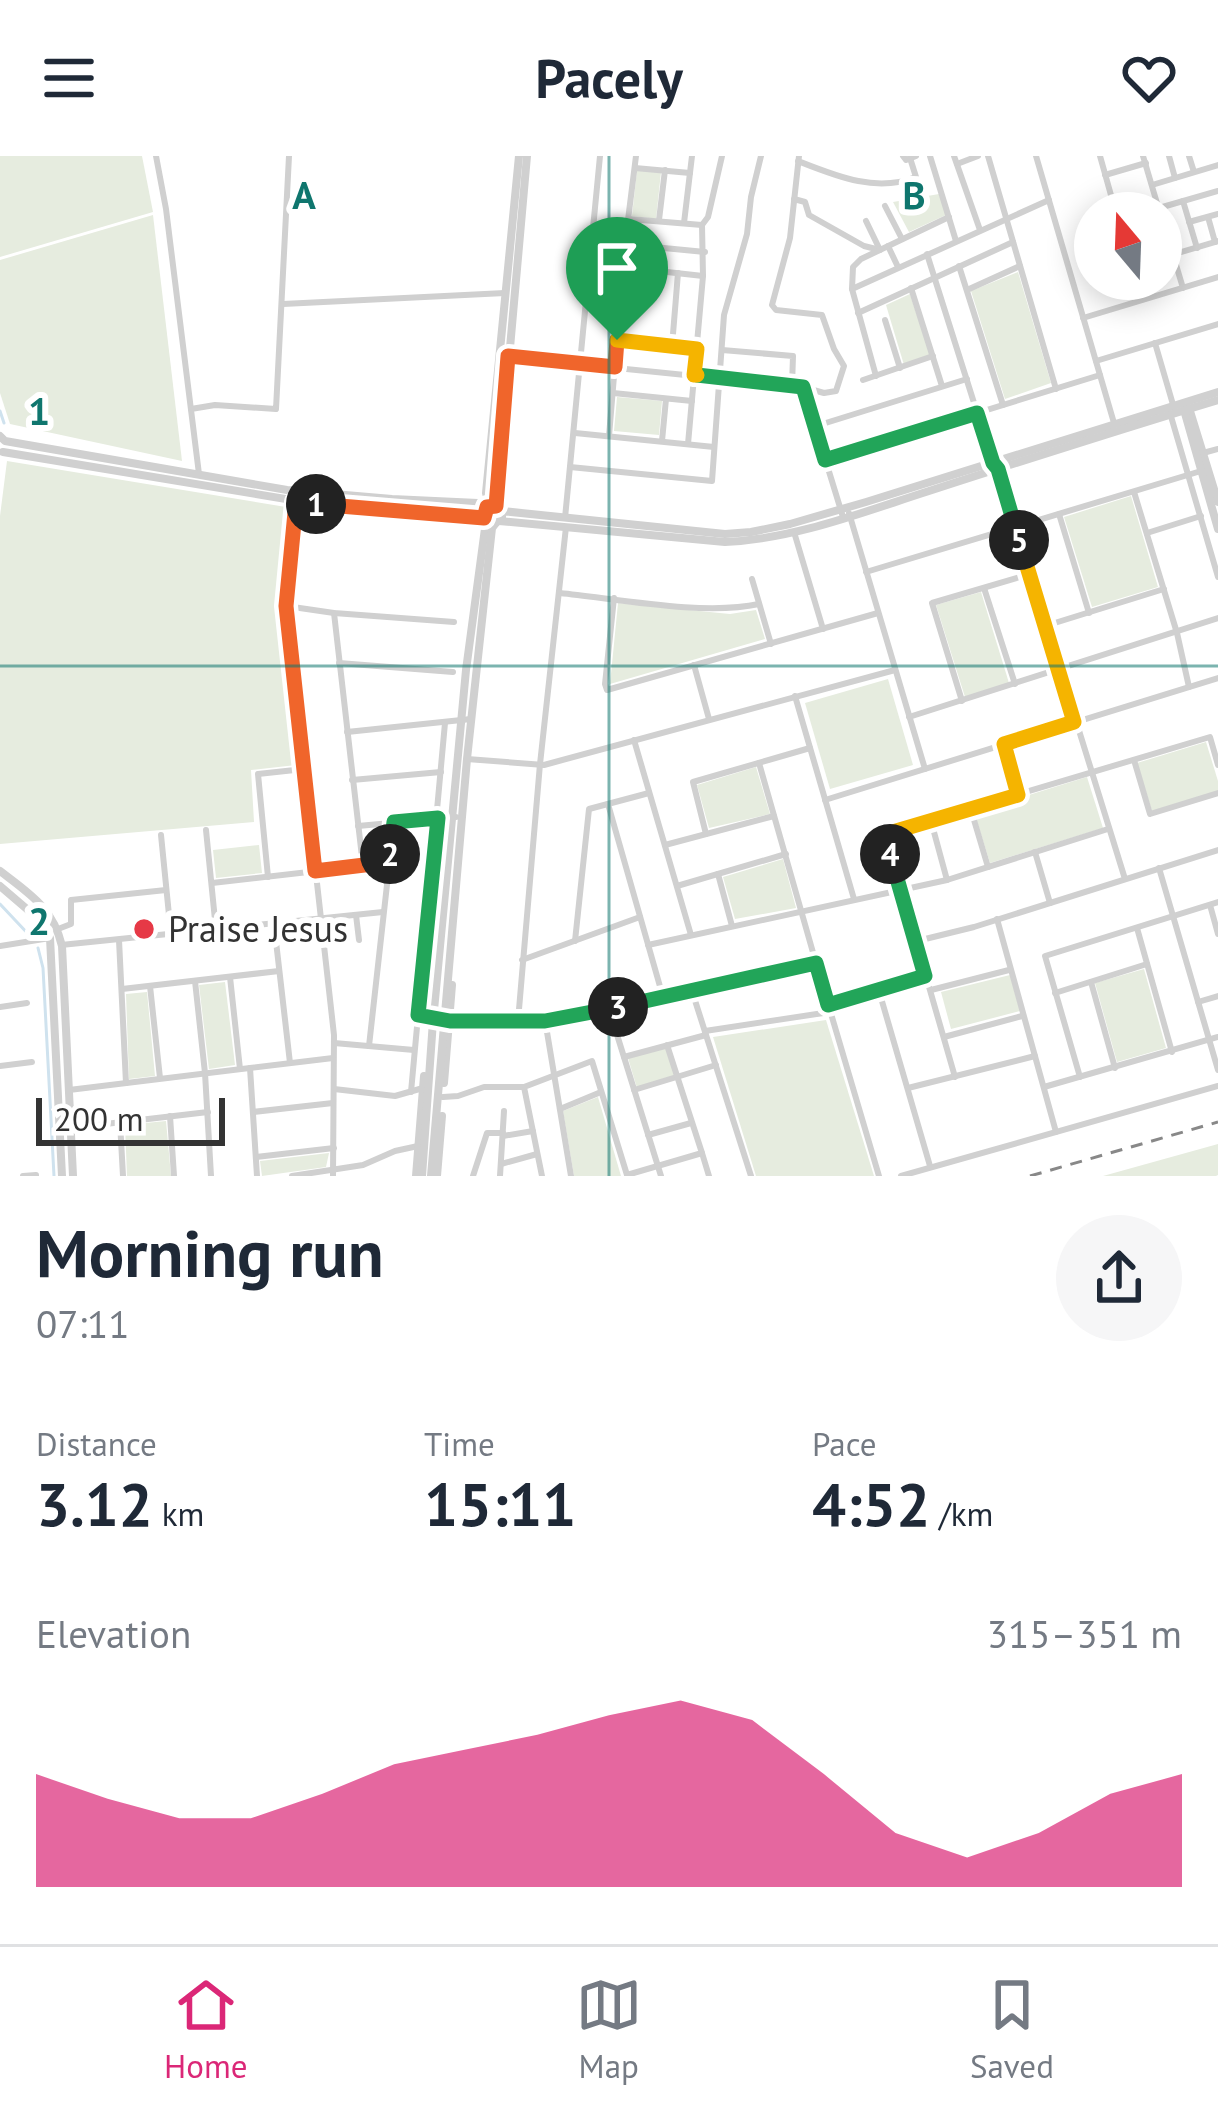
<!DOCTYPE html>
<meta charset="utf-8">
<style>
:root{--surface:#fff;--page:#f6f6f7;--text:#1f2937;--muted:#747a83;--line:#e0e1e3;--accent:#db2777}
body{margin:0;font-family:"PT Sans",sans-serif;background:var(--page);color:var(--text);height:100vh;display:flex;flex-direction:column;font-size:45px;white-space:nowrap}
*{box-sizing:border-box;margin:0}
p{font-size:39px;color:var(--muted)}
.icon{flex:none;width:66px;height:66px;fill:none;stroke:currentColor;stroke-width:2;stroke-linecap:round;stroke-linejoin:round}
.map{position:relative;height:1020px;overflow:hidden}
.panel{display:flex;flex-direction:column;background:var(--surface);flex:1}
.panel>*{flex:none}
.needle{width:78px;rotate:341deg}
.tools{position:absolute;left:1074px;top:36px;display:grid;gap:24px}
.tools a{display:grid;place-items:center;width:108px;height:108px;border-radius:50%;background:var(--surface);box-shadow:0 6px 30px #0003;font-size:60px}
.scale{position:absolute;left:36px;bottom:30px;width:189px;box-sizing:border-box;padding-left:12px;border:6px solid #333;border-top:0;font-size:33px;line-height:42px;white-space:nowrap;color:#333;-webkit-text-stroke:9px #fff;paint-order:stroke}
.pin{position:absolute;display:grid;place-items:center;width:102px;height:102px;color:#fff;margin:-123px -51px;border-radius:50% 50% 50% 0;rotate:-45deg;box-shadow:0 0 12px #0007}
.pin .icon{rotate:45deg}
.km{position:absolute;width:60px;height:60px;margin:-30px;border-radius:50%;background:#222;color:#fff;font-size:33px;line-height:60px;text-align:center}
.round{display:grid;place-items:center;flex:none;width:126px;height:126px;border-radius:63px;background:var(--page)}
.overview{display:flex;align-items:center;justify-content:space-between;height:204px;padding:0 36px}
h1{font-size:66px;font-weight:600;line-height:90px}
.stats{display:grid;grid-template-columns:repeat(3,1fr);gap:18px;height:204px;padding:12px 36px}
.stats div{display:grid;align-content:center}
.stats b{font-size:60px;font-weight:600}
.stats small{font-size:33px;font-weight:400}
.stats p{font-size:33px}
.chart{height:336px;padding:24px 36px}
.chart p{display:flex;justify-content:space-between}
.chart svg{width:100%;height:216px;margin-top:12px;fill:var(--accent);opacity:.7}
header{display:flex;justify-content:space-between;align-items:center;height:156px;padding:0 36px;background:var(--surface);font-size:54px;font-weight:600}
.dock{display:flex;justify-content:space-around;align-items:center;height:168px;border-top:3px solid var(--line);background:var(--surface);font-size:33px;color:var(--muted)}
.dock a{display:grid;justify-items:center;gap:6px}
.dock .current{color:var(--accent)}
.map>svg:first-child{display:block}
.green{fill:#e6ecdf}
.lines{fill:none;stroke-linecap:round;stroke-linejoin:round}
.stream{stroke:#cfe2ee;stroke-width:3}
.minor{stroke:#d0d0d0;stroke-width:6}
.tertiary{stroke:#d0d0d0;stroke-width:8}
.rail{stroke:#888;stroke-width:3;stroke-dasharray:12 9;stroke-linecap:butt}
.split-1-casing{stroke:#fff;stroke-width:24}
.split-2-casing{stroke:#fff;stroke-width:24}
.split-3-casing{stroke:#fff;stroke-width:24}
.split-4-casing{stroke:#fff;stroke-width:24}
.split-5-casing{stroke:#fff;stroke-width:24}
.split-6-casing{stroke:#fff;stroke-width:24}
.split-7-casing{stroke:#fff;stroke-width:24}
.split-1{stroke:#f0652b;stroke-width:15}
.split-2{stroke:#f0652b;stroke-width:15}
.split-3{stroke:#22a559;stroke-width:15}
.split-4{stroke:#22a559;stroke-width:15}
.split-5{stroke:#f5b400;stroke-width:15}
.split-6{stroke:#22a559;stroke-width:15}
.split-7{stroke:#f5b400;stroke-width:15}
.grid{fill:none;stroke:#0f766e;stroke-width:3;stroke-opacity:0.55}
.poi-dot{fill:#e63946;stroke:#fff;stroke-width:4.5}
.labels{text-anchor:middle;stroke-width:12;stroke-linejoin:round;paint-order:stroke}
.poi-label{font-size:36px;fill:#333;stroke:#fff;text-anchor:start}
.grid-label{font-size:39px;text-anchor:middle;font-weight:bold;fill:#0f766e;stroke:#fff;stroke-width:12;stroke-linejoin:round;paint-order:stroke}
</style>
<header><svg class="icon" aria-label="menu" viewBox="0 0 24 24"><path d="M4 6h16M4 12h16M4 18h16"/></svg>Pacely<svg class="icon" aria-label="heart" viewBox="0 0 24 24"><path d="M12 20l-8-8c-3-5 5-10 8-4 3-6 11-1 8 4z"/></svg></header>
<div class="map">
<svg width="1218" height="1020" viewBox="0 0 1218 1020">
<rect width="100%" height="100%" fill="#fff"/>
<g class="green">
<path d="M0,0H142L153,56L0,101Z"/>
<path d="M637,14L661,16L656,63L632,60Z"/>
<path d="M939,38L946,59L909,76L893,46Z"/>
<path d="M153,59L182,305L10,268L0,237V104Z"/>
<path d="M1018,116L1051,227L1005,243L971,135Z"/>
<path d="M910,138L930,199L904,209L886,149Z"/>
<path d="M617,241L662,245L659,279L614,275Z"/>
<path d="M7,305L286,351L280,452L296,609L251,614L254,666L0,688V360Z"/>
<path d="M1131,340L1158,431L1092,451L1064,361Z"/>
<path d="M981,436L1009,527L965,541L936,449Z"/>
<path d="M618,447L730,458L756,454L765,483L610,528Z"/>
<path d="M888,523L913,609L830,633L805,547Z"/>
<path d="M1206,586L1218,625V635L1152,655L1137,607Z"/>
<path d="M756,611L770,658L709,672L697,629Z"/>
<path d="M1087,621L1103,672L990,707L974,656Z"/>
<path d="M259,689L262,717L216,722L213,694Z"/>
<path d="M783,703L796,752L735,763L723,721Z"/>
<path d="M1144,813L1166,892L1117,906L1095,827Z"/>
<path d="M1010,819L1020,855L951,873L941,836Z"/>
<path d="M225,826L235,909L209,913L199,829Z"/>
<path d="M147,836L155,920L129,923L126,838Z"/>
<path d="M826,864L874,1020H756L713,881Z"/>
<path d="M669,891L678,920L637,932L628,902Z"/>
<path d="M598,941L621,1020H574L563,955Z"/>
<path d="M166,965L171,1020H127L125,969Z"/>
<path d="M1218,988V1019L1216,1020H1103Z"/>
<path d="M329,997L326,1011L262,1020L260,1005Z"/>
</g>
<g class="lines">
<g class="stream">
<path d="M0,255L4,267"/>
<path d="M0,748L31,781"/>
<path d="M38,792L43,812L54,1020"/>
</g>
<g class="minor">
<path d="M156,0L166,53L199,318"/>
<path d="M799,0L790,82L772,149L776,154L822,159L834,193L844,210L836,235L824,237L803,231"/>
<path d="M903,0L906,4L916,0"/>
<path d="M930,0L956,85"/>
<path d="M954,0L980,74"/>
<path d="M988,0L1056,233"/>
<path d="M1036,0L1114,267"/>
<path d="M1100,0L1116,57"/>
<path d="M1143,0L1159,54"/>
<path d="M1169,0L1175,22"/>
<path d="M1189,0L1194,16"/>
<path d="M798,5C836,20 876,37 916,21L910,2"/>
<path d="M957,8L978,0"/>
<path d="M635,12L690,17"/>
<path d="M1105,19L1146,7"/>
<path d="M1152,29L1218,9"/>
<path d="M794,43L805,46L809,59L864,90L876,93"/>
<path d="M1183,45L1197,92"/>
<path d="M885,50L902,83"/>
<path d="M1159,52L1218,35"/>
<path d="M1161,59L1183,132"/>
<path d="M1208,61L1215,86"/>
<path d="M629,63L702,69"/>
<path d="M659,64L665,14"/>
<path d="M866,65L880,94"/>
<path d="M1189,66L1218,58"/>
<path d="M684,67L692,0"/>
<path d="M592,85L705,96"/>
<path d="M888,90L898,111"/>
<path d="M927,98L993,307L998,313L1125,723"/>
<path d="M1161,102L1218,85"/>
<path d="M959,110L1003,249"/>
<path d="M658,115L703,120"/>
<path d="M1135,123L1141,144"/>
<path d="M911,132L942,230"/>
<path d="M852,133L1049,44"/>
<path d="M967,134L1020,110"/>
<path d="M283,148L505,137"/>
<path d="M858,157L1013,86"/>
<path d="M1083,162L1218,121"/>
<path d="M885,164L900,212"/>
<path d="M617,184L697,193"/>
<path d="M1155,187L1174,252"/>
<path d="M672,190L678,117"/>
<path d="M722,194L793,200L792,230"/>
<path d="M499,200L803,231L843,361"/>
<path d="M1096,205L1218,168"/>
<path d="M876,220L852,133L853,111L861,103L949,61"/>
<path d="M863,224L933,200"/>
<path d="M613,237L692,245"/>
<path d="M191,253L215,249L276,253L289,0"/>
<path d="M1170,257L1218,421"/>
<path d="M816,270L967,223"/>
<path d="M575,277L714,291"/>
<path d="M609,280L625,88L636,0"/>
<path d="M662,285L666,243"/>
<path d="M688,288L703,120L702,69L708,61L722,0"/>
<path d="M1203,297L1218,293"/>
<path d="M825,304L1100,219"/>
<path d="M570,311L712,325L724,159L747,78L751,41L761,0"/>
<path d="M297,335L286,450L334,879L333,1020"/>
<path d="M1134,336L1177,477L1189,531"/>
<path d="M849,357L925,613"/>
<path d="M1059,358L1089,457"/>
<path d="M565,362L600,0"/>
<path d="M794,376L823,473"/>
<path d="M1147,377L1201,360"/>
<path d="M866,416L1201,315"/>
<path d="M752,423L771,488"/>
<path d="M984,432L1015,528"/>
<path d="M560,437C618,443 704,460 759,448"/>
<path d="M614,442L605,528L607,534L878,457"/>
<path d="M286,450L334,457L454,466"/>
<path d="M334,457L363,710"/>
<path d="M1045,470L1164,433"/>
<path d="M339,507L453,516"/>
<path d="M694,509L709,563"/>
<path d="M795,540L854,743"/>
<path d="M962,545L932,447L1030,418"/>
<path d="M909,561L1218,462"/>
<path d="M347,576L471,563"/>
<path d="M634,584L691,779"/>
<path d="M1003,588L1018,639"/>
<path d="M467,603L544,609L895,514"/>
<path d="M1134,604L1150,658L1218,637"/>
<path d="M352,624L441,616"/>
<path d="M825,644L1218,522"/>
<path d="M608,648L663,841"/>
<path d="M971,654L988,711"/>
<path d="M931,665L947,724"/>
<path d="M358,670L456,661"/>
<path d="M206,674L216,774"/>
<path d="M706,678L693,626L810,592"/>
<path d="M161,679L171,779"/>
<path d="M665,689L774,660"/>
<path d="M1035,696L1050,747"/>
<path d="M1159,712L1218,914"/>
<path d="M718,718L732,770"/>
<path d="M268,721L258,618L304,613"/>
<path d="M212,727L387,707"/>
<path d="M677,730L786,698"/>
<path d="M1210,749L1218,778"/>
<path d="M356,759L359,784"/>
<path d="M997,763L1056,976"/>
<path d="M274,768L290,907"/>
<path d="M1137,772L1172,896"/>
<path d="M58,773L71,768V744L166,734"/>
<path d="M119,784L126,927"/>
<path d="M575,785L589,653L649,637"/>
<path d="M917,785L974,771L1218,694"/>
<path d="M61,789L383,756"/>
<path d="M648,789L947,724L1108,673"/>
<path d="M0,790L50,782"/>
<path d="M522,804L640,761"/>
<path d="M816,807L879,1020"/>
<path d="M230,821L240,913"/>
<path d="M195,825L205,917L211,1020"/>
<path d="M1091,826L1115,912"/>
<path d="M150,830L160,922"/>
<path d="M122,833L279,815"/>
<path d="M931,834L1009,814"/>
<path d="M692,835L751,1020"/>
<path d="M879,835L930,1010"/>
<path d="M1055,837L1147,808"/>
<path d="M1198,846L1218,840"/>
<path d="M828,849L925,820"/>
<path d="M0,851L27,847"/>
<path d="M609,853L661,1020"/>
<path d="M418,859L433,861"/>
<path d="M446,864H545L609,853L816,807L759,607"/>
<path d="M545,864L571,1020"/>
<path d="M518,865L540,608L566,371"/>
<path d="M705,875L830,856"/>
<path d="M944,881L1022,860"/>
<path d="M334,887L414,894"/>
<path d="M369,890L394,666"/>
<path d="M624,901L706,879"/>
<path d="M0,910L32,906"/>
<path d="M250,912L257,1020"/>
<path d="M955,921L885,678L1210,581L1218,609"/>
<path d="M1080,921L1045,800L1218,746"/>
<path d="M1044,931L1218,881"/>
<path d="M908,932L1035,900"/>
<path d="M334,933L395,940L423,932"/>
<path d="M69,934L333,902"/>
<path d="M634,934L716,909"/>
<path d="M411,936L445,567"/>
<path d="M443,941L458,940L484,931H524"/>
<path d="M560,953L601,936"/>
<path d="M253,956L333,947"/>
<path d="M170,960L174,1020"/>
<path d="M120,966L123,1020"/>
<path d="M71,972L208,956"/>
<path d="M648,979L691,967"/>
<path d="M503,980L533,975"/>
<path d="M702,997L709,1020"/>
<path d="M256,1001L334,992"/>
<path d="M501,1008L537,998"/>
<path d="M627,1019L702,997L667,889"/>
<path d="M23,1020L36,1019"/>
<path d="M292,1020L363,1009L395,995L418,990"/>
<path d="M473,1020L487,977H503"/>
<path d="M500,1020L504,955"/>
<path d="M542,1020L524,931L592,905L627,1019"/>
<path d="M901,1020L1218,930"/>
</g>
<g class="tertiary">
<path d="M1189,252L1218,346"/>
<path d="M1184,254L1218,373"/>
<path d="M0,280L5,285L287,334L392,343L478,347L487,351"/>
<path d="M3,296L328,350L484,362"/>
<path d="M489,350L486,337L519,0"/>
<path d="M496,350L527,0"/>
<path d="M502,355V362L496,367H489L484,362L485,352L493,349L502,355L725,378L751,376L790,368L866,346L1218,236"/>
<path d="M499,365L725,386C795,383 863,356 929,335C1025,304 1122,273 1218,244"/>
<path d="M0,715C30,738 53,752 62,790L73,1020"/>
<path d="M0,730L42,766L50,782L62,1020"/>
<path d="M444,927L452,829"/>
<path d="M416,1020L424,920"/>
<path d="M422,1020L433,865L466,514L486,365"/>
<path d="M431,1020L467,603L492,372L495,368"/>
<path d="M437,1020L442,960"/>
</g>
<path class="rail" d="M1030,1020L1218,966"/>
</g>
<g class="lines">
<defs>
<path id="split-1" d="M316,348L484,362L487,351L496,350L508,200L615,211L617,184"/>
<path id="split-2" d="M316,348L296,346L286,450L315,715L389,706L390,698"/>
<path id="split-3" d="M390,698L394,666L438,662L418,859L450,865H545L618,851"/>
<path id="split-4" d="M618,851L816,807L828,849L925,820L890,698"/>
<path id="split-5" d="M890,698L886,678L1018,639L1004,588L1074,566L1019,384"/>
<path id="split-6" d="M697,219L803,231L825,304L977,257L993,307L998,313L1019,384"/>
<path id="split-7" d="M617,184L697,193L694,219H697"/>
</defs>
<use href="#split-1" class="split-1-casing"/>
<use href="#split-2" class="split-2-casing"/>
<use href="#split-3" class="split-3-casing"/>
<use href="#split-4" class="split-4-casing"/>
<use href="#split-5" class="split-5-casing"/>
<use href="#split-6" class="split-6-casing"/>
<use href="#split-7" class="split-7-casing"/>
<use href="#split-1" class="split-1"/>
<use href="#split-2" class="split-2"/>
<use href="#split-3" class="split-3"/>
<use href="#split-4" class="split-4"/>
<use href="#split-5" class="split-5"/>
<use href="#split-6" class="split-6"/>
<use href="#split-7" class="split-7"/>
</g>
<path class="grid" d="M609,0V1020M0,510H1218"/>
<circle class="poi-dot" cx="144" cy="773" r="12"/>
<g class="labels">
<g class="poi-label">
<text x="168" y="786">Praise Jesus</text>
</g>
</g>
<g class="grid-label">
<text x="304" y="53">A</text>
<text x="914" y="53">B</text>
<text x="39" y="269">1</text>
<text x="39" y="779">2</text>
</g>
</svg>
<div class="tools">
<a><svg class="needle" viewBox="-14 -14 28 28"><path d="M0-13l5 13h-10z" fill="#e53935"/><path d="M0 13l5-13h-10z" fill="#747a83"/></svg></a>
</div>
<div class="scale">200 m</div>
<div class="pin" style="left:617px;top:184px;background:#1e9e55"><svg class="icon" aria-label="arrive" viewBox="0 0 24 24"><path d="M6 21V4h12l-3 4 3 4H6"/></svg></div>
<b class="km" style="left:316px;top:348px">1</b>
<b class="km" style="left:390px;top:698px">2</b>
<b class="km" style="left:618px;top:851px">3</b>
<b class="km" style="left:890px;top:698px">4</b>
<b class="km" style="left:1019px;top:384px">5</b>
</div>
<section class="panel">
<div class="overview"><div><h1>Morning run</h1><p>07:11</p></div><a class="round"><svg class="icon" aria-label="share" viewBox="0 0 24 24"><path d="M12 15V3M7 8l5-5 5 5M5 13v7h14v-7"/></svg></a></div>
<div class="stats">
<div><p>Distance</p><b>3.12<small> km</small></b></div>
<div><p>Time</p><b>15:11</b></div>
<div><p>Pace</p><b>4:52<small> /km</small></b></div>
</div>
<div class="chart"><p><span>Elevation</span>315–351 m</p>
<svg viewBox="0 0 160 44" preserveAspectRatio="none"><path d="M0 44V21L10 26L20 30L30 30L40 25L50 19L60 16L70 13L80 9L90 6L100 10L110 21L120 33L130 38L140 33L150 25L160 21V44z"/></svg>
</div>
</section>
<nav class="dock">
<a class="current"><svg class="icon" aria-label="home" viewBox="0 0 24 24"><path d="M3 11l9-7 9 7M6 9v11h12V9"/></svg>Home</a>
<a><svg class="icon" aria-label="map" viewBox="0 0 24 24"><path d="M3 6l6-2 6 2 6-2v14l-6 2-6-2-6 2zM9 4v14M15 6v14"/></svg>Map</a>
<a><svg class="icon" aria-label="saved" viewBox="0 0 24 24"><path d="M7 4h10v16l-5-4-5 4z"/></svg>Saved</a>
</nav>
